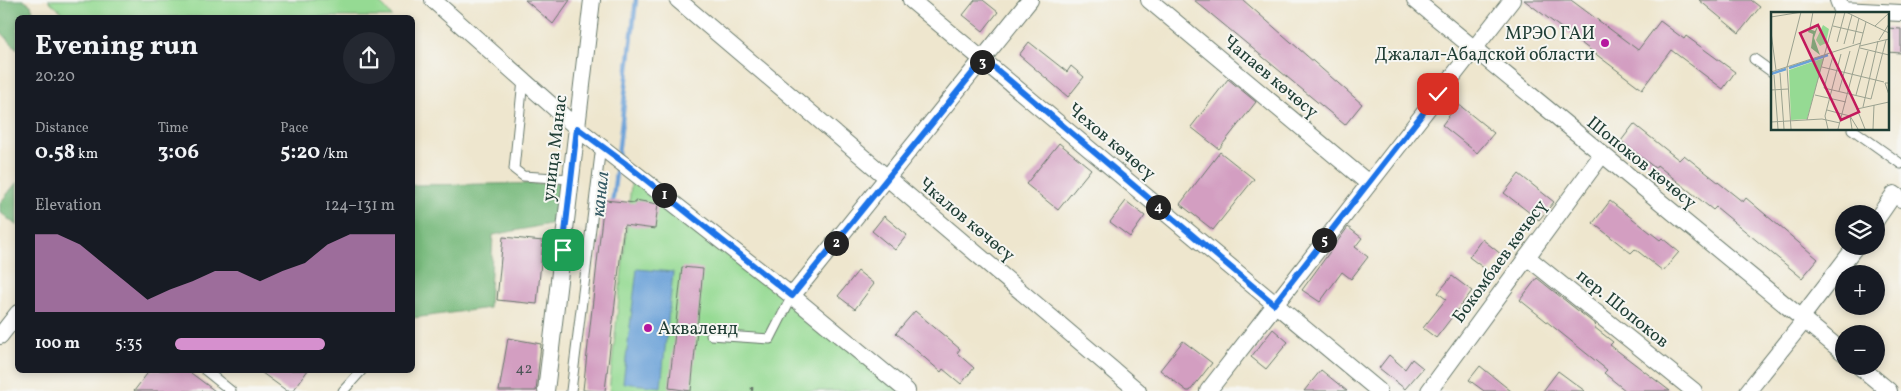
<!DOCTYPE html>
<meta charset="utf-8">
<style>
:root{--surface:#171b24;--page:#242831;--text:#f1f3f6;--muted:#9ea1a6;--accent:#d690ce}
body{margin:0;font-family:Vollkorn,serif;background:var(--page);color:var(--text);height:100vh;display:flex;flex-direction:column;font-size:19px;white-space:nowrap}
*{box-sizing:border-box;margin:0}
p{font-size:16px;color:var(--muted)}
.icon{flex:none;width:28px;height:28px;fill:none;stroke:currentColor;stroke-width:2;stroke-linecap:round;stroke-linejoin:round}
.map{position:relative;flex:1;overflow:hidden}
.details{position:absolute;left:15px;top:15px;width:400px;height:358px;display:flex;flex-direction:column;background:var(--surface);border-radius:8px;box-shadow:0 2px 8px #0003}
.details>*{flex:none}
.buttons{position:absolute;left:1835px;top:205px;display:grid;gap:10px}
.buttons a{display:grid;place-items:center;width:50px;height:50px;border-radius:50%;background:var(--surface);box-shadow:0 2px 8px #0003;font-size:25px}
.pin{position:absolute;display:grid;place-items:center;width:42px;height:42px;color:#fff;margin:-21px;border-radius:10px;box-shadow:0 2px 8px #0006}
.km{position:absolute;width:25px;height:25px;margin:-12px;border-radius:50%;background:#222;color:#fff;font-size:14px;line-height:25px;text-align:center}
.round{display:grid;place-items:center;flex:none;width:52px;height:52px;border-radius:26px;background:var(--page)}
.head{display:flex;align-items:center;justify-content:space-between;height:85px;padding:0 20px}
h1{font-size:28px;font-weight:700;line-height:38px}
.metrics{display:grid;grid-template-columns:repeat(3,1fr);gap:8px;height:85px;padding:5px 20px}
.metrics div{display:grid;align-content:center}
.metrics b{font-size:21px;font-weight:700}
.metrics small{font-size:14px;font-weight:400}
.metrics p{font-size:14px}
.chart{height:140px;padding:10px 20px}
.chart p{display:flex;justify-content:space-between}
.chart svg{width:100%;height:90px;margin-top:5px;fill:var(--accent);opacity:.7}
ul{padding:0 20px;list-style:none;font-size:16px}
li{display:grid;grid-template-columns:80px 60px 1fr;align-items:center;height:38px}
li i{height:12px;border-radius:6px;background:var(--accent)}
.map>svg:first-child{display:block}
.green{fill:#95da93;stroke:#5a8c64}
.forest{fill:#78ba7d;stroke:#4c7c58}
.water{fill:#6aa1d8;stroke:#446f86}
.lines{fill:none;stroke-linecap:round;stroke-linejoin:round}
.stream{stroke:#6aa1d8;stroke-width:4.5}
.building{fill:#d39ec1}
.service-casing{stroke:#67786a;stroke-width:11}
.minor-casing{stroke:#67786a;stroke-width:18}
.path{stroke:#67786a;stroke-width:2.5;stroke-dasharray:4 4;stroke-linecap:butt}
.service{stroke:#fff;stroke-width:9}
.minor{stroke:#fff;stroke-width:16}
.route-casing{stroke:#fff;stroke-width:10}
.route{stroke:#1a73e8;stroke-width:6}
.poi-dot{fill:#b5179e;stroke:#f6f6f2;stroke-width:2}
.labels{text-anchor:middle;stroke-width:4;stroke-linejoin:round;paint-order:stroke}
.number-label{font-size:15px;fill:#4c5557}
.poi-label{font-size:18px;fill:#1f3d34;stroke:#f6f6f2;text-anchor:end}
.street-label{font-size:18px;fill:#1f3d34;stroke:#f6f6f2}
.water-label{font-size:19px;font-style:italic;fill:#365b65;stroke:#f6f6f2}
.inset-river{fill:none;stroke:#6aa1d8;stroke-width:2.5}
.inset-road{fill:none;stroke:#9ba290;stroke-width:1}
.view{fill:#c2185b;fill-opacity:0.15;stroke:#c2185b;stroke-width:2.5}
.inset-edge{fill:none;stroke:#1f3d34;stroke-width:2.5}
</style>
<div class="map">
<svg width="1901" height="391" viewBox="0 0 1901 391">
<rect width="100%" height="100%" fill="#f6f6f2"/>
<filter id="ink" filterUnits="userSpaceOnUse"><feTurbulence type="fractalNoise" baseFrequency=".02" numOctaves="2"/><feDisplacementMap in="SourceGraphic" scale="10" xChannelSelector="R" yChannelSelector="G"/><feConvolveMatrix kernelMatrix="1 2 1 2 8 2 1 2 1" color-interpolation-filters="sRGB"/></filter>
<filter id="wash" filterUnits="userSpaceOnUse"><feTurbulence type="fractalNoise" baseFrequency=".0096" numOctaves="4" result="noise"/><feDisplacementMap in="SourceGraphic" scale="20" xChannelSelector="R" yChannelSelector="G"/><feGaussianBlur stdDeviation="1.12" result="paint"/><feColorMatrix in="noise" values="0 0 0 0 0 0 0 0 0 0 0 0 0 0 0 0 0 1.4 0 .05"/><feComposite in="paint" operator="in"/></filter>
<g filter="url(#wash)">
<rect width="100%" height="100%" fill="#eee6ce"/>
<g class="green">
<path d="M48,0H376L385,8L392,17H67Z"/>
<path d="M632,176L902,391H609Z"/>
</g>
<g class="forest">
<path d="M0,0H23L31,5L35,17L18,18L17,49L0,31Z"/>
<path d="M17,182V226L0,212V203Z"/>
<path d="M564,183L560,222L493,235L489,308L413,318L412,185Z"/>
</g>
<path class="water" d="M637,269L673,272L661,387L623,383Z"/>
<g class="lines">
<g class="stream">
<path d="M618,155L636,0"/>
<path d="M612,205L617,165"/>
</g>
</g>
<g id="blocks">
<g class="building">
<path d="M525,0H570L553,24Z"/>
<path d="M975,0H983L998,12L983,31L963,15Z"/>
<path d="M1194,0H1243L1362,104L1345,125Z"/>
<path d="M1524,0H1571L1638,50L1660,21L1684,39L1686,36L1735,72L1723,89L1671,50L1642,89Z"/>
<path d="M1699,0H1751L1760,7L1739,33Z"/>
<path d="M1887,28L1901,29V53L1887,52Z"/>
<path d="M1029,42L1067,72L1071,66L1084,77L1068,97L1019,55Z"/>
<path d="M1228,79L1256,102L1219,149L1191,127Z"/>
<path d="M1458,104L1494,133L1477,153L1442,125Z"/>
<path d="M1634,124L1679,160L1684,155L1743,202L1746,198L1818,259L1802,278L1716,207L1713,210L1657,165L1655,168L1621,141Z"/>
<path d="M1059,143L1091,169L1058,210L1026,184Z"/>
<path d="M1220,152L1254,179L1213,230L1180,204Z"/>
<path d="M1519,174L1554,202L1539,220L1504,193Z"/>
<path d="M604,200L635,203V200L658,204L655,229L624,225L605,391H596L583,390Z"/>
<path d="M1126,201L1145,216L1130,237L1110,222Z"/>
<path d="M1610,201L1660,240L1662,238L1679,252L1663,271L1635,249L1631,253L1593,223Z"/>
<path d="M884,216L907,235L895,250L872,231Z"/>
<path d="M1348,227L1362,238L1355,247L1368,257L1351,279L1342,272L1320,302L1302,290Z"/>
<path d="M503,237L543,241L537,304L497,300Z"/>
<path d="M1482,239L1502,255L1489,272L1469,257Z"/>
<path d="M682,267L703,269L691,391L669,388Z"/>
<path d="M858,271L874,284L855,309L838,296Z"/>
<path d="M1452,276L1472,291L1436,338L1423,328L1446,299L1438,293Z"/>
<path d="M1537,278L1596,325L1594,327L1613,342L1610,345L1670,391H1626L1604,373L1607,370L1520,300Z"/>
<path d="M915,311L960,349L957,353L974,368L961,384L943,369L941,372L896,333Z"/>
<path d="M1273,329L1288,342L1266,369L1251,357Z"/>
<path d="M508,338L541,344L536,391H499Z"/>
<path d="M1183,341L1212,363L1190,391H1187L1160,370Z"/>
<path d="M1389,355L1405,369L1412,359L1423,368L1405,389L1379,368Z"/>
<path d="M1480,366L1511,391H1484L1469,380Z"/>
<path d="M150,370H187L215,391H134Z"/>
<path d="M258,370H308L293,391H287Z"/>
<path d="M1321,370L1347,391H1304Z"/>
<path d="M1558,371L1585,391H1543Z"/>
</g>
</g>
</g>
<g filter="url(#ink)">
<use href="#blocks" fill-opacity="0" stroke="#67786a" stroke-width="1"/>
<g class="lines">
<defs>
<g id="service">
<path d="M1754,59L1772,72"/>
<path d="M523,80L514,169L523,176L571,179"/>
<path d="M1852,129L1901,164"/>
<path d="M711,335L770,339L792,296"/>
<path d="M205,370L231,391"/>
<path d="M343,391L362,370"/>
<path d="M571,391L601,146"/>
</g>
<g id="minor">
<path d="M433,0L577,128L792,296L907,391"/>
<path d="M678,0L1138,391"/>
<path d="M911,0L1379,391"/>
<path d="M1149,0L1368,183"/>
<path d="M1415,0L1844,353"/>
<path d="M1838,0L1842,10L1901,13"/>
<path d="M1876,220L1894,194L1901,199"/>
<path d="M1527,257L1694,391"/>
<path d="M792,296L1030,0"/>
<path d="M1801,318L1856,246"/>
<path d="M0,336L18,313"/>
<path d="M1859,366L1889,391"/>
<path d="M546,391L592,0"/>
<path d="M1208,391L1512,0"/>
<path d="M1429,391L1601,156"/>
<path d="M1748,391L1804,321"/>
</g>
</defs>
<use href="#service" class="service-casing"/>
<use href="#minor" class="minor-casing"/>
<path class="path" d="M752,391V385"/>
<use href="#service" class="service"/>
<use href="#minor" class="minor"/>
</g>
</g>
<g class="lines" filter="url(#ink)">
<defs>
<path id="route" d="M563,250L577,128L626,164L792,296L984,59L1274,304L1438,94"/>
</defs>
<use href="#route" class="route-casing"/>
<use href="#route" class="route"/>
</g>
<g class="poi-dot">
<circle cx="1605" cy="43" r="5"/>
<circle cx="648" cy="328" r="5"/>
</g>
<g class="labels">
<g class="number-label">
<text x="524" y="373">42</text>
</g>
<g class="poi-label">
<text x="1595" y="39">МРЭО ГАИ<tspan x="1595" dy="21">Джалал-Абадской области</tspan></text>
<text x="658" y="334" text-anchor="start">Акваленд</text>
</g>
<g class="street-label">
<text transform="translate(1271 76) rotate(40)" y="6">Чапаев көчөсү</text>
<text transform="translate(1112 141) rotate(40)" y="6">Чехов көчөсү</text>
<text transform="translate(554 148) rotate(-83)" y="6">улица Манас</text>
<text transform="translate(1642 162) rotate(39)" y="6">Шопоков көчөсү</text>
<text transform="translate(967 219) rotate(40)" y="6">Чкалов көчөсү</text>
<text transform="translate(1499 261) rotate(-54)" y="6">Бокомбаев көчөсү</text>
<text transform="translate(1623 308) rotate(39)" y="6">пер. Шопоков</text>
</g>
<g class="water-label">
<text transform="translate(599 194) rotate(-84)" y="7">канал</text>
</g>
</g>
<g transform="translate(1771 12)">
<rect width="118" height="118" fill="#eee6ce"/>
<path d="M52,13L58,17L55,31L49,34L45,28ZM53,46L36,107L20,108L18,58Z" fill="#95da93"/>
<path d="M48,11L43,26L49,43L40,36L42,22L37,20L38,17L44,19Z" fill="#78ba7d"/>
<path class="inset-river" d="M18,56L57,43M0,62L15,57"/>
<path class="inset-road" d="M75,0L118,21M0,5L31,0M62,14L92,21M104,14L118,1M39,16L42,0M0,20L5,58M108,28L118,12M66,30L74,0M73,32L81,3M82,32L88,6M89,34L118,27M89,36L118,43M62,44L53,76L100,87L115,28M51,55L113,70M0,60L90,31M9,61L13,117M3,63L7,117M118,71H114L118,83M0,78L17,77M68,79L79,39M44,83L75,90M85,83L97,39M92,95L107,29M56,98L71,102M71,102L79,104L81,117M79,104L87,117M36,108L65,0M0,110L51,107L69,111M20,117L16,55L30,0M57,117L54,104L70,42M67,117L95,10M94,117L86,97L118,90M102,117L103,93"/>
<path class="view" d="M47,13L88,100L70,108L29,21Z"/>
<rect width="118" height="118" class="inset-edge"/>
</g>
</svg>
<div class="buttons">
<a><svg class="icon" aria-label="layers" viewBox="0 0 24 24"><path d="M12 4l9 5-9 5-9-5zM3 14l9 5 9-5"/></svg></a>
<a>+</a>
<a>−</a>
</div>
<div class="pin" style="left:563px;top:250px;background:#1e9e55"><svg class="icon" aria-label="arrive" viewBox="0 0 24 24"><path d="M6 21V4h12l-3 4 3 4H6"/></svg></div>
<div class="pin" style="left:1438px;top:94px;background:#d93025"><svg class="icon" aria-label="check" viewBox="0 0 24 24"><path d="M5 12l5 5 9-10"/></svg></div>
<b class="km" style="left:664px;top:195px">1</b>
<b class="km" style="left:836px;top:243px">2</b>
<b class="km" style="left:982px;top:62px">3</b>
<b class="km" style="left:1158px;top:207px">4</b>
<b class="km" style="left:1324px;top:240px">5</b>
<section class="details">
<div class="head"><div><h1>Evening run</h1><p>20:20</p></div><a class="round"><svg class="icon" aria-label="share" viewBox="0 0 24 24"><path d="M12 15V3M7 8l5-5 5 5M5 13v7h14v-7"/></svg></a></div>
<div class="metrics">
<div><p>Distance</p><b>0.58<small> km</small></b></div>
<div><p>Time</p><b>3:06</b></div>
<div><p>Pace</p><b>5:20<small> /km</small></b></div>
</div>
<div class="chart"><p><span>Elevation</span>124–131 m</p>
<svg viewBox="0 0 160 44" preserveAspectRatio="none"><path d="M0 44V6L10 6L20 11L30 20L40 29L50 38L60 33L70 29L80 24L90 24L100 29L110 24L120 20L130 11L140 6L150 6L160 6V44z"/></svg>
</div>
<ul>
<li><b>100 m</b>5:35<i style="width:68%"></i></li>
</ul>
</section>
</div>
